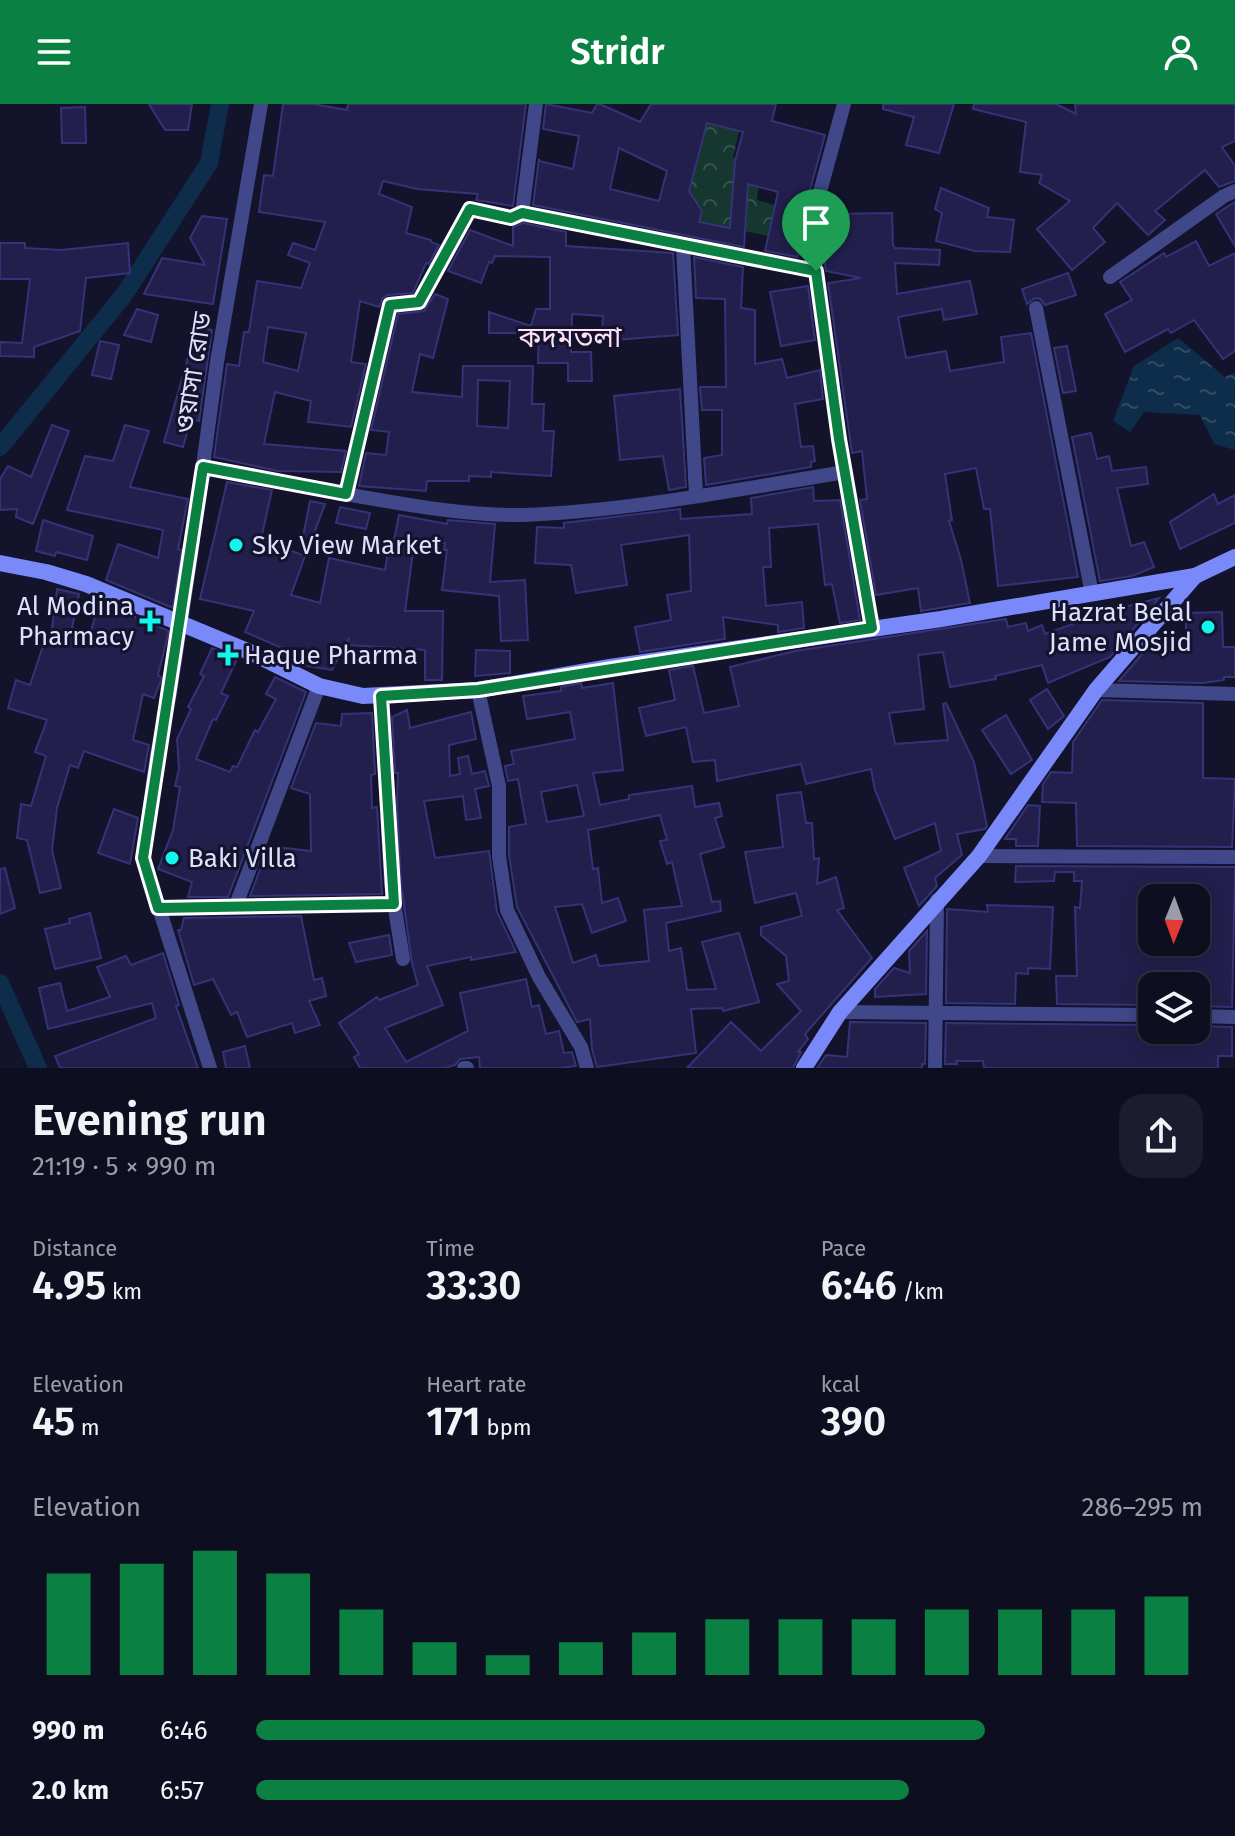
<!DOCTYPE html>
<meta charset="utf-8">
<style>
:root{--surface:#0e0e21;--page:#1c1c2e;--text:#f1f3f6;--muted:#9b9ca5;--line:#2e2e3f;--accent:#0b8043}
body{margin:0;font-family:"Fira Sans","Noto Sans Bengali",sans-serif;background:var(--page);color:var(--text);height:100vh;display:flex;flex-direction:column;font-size:30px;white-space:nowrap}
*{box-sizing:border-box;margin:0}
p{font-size:26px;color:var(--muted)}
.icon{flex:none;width:44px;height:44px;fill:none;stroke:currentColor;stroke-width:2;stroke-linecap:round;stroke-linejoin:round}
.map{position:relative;height:964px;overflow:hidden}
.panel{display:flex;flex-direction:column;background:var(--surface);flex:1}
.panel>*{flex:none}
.needle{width:52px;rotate:181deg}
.fabs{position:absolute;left:1138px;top:780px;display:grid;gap:16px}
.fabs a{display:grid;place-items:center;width:72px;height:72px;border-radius:16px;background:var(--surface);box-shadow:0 4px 20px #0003,0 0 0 2px var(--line);font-size:40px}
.pin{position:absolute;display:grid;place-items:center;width:68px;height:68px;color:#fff;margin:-82px -34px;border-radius:50% 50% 50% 0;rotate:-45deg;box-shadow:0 0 8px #0007}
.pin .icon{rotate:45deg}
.round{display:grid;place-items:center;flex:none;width:84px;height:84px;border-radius:24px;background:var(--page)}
.head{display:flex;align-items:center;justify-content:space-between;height:136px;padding:0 32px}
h1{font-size:44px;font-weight:600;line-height:60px}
.figures{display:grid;grid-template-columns:repeat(3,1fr);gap:12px;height:136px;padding:8px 32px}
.figures div{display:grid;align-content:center}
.figures b{font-size:40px;font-weight:600}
.figures small{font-size:22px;font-weight:400}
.figures p{font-size:22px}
.chart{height:224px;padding:16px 32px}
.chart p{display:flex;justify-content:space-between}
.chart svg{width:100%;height:144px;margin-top:8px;stroke:var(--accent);stroke-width:6}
ul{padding:0 32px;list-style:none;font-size:26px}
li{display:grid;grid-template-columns:128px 96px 1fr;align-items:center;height:60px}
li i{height:20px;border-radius:10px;background:var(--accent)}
header{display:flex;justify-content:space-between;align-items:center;height:104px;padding:0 32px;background:var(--accent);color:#fff;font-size:36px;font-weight:600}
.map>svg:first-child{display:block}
.park{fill:url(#park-crowns)}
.water{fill:url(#water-ripples)}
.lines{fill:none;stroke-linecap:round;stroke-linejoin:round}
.canal{stroke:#0e2d4a;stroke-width:18}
.building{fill:#221f4c;stroke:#363277;stroke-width:2;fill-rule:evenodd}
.street{stroke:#404889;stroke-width:14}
.secondary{stroke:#7a89fa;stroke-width:16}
.route-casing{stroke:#fff;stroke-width:16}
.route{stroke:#0b8043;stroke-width:10}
.poi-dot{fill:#12f6eb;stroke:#13132c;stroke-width:3}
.labels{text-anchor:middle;stroke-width:6;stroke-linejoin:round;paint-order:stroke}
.street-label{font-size:26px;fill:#dfe0fe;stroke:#13132c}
.poi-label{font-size:26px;fill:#dfe0fe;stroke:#13132c;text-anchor:start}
.neighbourhood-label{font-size:28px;fill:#fee1f8;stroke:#13132c}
</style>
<header><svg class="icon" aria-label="menu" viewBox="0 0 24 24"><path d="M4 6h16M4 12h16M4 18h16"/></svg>Stridr<svg class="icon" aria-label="person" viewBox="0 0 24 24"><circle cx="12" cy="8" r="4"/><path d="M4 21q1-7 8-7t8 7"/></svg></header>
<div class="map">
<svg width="1235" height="964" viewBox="0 0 1235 964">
<defs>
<pattern id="park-crowns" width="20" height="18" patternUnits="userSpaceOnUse" patternTransform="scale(2)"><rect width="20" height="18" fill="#163630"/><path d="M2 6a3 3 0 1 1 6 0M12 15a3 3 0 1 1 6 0" fill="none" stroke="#37534f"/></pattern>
<pattern id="water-ripples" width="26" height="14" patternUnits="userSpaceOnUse" patternTransform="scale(2)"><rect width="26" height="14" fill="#0e2d4a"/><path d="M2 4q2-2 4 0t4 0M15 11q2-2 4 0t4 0" fill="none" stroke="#314b65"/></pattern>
</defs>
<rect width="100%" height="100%" fill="#13132c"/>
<path class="park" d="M709,11L739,27L733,54L761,63L757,96L775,101L769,132L699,118L702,106L697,103L695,95L688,93Z"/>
<path class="water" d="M1178,234L1225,273L1235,268V346L1214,340L1200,311L1144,308L1130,328L1113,317L1134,262Z"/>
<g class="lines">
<g class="canal">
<path d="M0,343L124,191L209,59L220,0"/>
<path d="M0,879L38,964"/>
</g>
</g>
<g class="building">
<path d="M149,0H192L188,26H165Z"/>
<path d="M283,0H313L347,6L348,0H526L513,102L476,96L478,90L417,85L383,77L379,90L412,103L406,129L431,136V138L439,141L429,160L426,159L413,189L388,191L383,194L379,203L360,197L351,258L366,260L351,323L308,318L311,297L275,288L264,340L346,347L341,368L277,367L214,353L227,260L239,262L244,228H249L257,177L301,184L310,159L288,151L293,139L315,146L325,118L259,108L264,71L273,72ZM268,223L306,229L298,267L263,258Z"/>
<path d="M546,0L592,9L597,0H600L640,18L651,0H776L772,17L825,31L802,115L798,153L765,147L778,88L748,80L744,143L533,101L539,55V57L573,65L579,32L543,25ZM707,19L743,28L735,57L730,124L699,118L702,107L689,87ZM619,44L667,67L659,97L610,85Z"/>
<path d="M883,0H954L939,49L906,41L914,13L883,5Z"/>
<path d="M974,0H1056L1076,10L1075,0H1235V37L1222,43L1235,62V77L1219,83L1205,66L1155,107L1165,116L1148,131L1117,99L1093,124L1105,138L1072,166L1037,125L1070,97L1039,79L1042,71L1020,68L1026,18L973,5Z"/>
<path d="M85,3L86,39H62L61,4Z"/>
<path d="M941,84L989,104L987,113L1014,116L1010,148L975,147L936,137L942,109L935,105Z"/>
<path d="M1235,98V142L1216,110Z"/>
<path d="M892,109L893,141L895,144L940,146L939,161L895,159L897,190L970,177L977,210L944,216L942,205L898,213L906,254L946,247L950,267L1004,258L1001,233L1031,229L1078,473L998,482L990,405H984L976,364L945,370L952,416L949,417L961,456L970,499L921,507L918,484L876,491L860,396L867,395L862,347L852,349L828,179L861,174L826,167L821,130L824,110Z"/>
<path d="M202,112L227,115L213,200L144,190L162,154L205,161L190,134Z"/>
<path d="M523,119L566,128V142L673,149L678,231L602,237L603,212L572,210L571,248H591L592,277H568V259H538L539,229H489V208L531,222L536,205H550V153L495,152L492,159L489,158L481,179L448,167L470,126L513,142V123Z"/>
<path d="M1196,137L1209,162L1235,149V247L1223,255L1194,216L1171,229L1168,225L1125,248L1105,210L1132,196L1120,178L1164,149L1166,153Z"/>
<path d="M0,139H25V144L61,146L128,139L130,169L86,174L80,227L34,243V253L0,252V238L22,239L30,175H0Z"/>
<path d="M694,153L743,163L741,204L755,206V260L782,255L787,274L820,266L823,295L795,300L801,343L813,342L815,357L811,358V363L706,381L704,354L722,351V306H702L700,283H726L725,195L696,194Z"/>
<path d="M1068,169L1076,191L1045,201L1040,195L1035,194L1027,200L1022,185Z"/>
<path d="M808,182L815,236L781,242L770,188Z"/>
<path d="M435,190L448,195L433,254L420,250L412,288L462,293L463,262H533L532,300H544L543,327H554L551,372L491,368V373L469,372V377H427L426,387L359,382L366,349L386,351L389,328L371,326L398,210L424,207ZM478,276L510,277L508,324L477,322Z"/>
<path d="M137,205L158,211L151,238L124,231Z"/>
<path d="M197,222L212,226L199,317L191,315L183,343L164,338Z"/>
<path d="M100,237L119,241L111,275L92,271Z"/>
<path d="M1067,242L1076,287L1063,289L1054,244Z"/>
<path d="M680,285L686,383L669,386L663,352L620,356L614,292Z"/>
<path d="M52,321L69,327L33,420L16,413L17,405L0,406V375L8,362L31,373Z"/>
<path d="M125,321L149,327L130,383L188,395L178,445L182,446L173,504L106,476L118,440L158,454L163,426L67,406L85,352L113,357Z"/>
<path d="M1091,329L1097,355L1109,352L1112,367L1146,363L1148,380L1117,384L1131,442L1144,438L1154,463L1132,472L1100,477L1072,333Z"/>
<path d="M227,378L272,386L261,435L305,452L291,491L320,499L329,454L385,466L389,441H393L399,411L447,420L448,416L495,420L490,478L525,476L528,536L501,537L499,492L442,486L447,446H444L445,439L415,434L405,507H443L442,576H425V546L348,541L349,534L332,566L301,561L285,553L280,549L282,544L245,528L254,507L200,495Z"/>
<path d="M813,383L814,397L840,396L860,516L840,519L832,480L825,481L818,420L769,424L771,463H763L766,502L802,498L804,524L778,528V521L723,513L725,535L640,548L635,523L671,516L667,491L691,487L689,431L621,441L627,481L576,489L571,461L535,459L537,423L564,424V419L680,405L681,415L752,410L751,394Z"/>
<path d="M1214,390L1218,400L1235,391V419L1180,445L1170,418Z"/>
<path d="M310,397L325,400L310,440L302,438Z"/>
<path d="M340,403L370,409L366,425L336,419Z"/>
<path d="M43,416L93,432L87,456L56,448L55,452L36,447Z"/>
<path d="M57,485L79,490L72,524L90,529L100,498L169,527L158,571L162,574L154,594L143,590L133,636L149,641L144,668L84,647L78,664L70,661L57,704L52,746L61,784L40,789L27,736L17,734L21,700L31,702L46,652L35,648L47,616L8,604L16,576L30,581L47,530L51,532Z"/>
<path d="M1159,494L1110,553L1048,579L1042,561L995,572L996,575L950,583L943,548L918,551L924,605L889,609L895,640L948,636L943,600L946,599L974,658L987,722L985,725L957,730L962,751L935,774L937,782L919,802L904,764L941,747L935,719L895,735L875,686L871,665L806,680L801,660L717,677L715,656L693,658L686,623L646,632L639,604L675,596L669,566L693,562L704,609L739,602L730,563L795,547L1006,515L1008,523L1026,519L1028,527L1042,521L1045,530L1073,520L1072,517Z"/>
<path d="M1222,508L1223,543H1235V573H1224V576L1203,579L1119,577L1154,536L1186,534V509Z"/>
<path d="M212,544L237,555L221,589L228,592L216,616L213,615L196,655L230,668L233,662L237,663L255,626L258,628L276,595L266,590L275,573L306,588L228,793H188L192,778L158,765L173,726L180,683L175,682L179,665L177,635L191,605L188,603L204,572L200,570Z"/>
<path d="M476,546L510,547V569L475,572Z"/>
<path d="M581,579L582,584L613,579L623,666L593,669L600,701L629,695V691L692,682L695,703L719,699L722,712L715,714L724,743L700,750L712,798L720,797L721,807L666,819L669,847L681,844L687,886L716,885L702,838L739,829L759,898L723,907L722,904L691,905L696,949L597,963L592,945L590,915L577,918L517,803L509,751V723L526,720L518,675L508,677L505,662L514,660L511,647L575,635L570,608L527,615L523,592L561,587V583ZM577,681L584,712L547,718L541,688ZM660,711L667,736L660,737L667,760L672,758L682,802L644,806L649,857L599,862L596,851L573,859L555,803L582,800L592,829L626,817L618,794L602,799L598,764L593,765L588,726Z"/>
<path d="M1047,585L1064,612L1048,625L1030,596Z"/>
<path d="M1102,596L1203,599V674L1235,675L1232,743L1077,742L1076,699L1042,698L1043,680L1051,668L1072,669L1073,638Z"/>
<path d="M407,606L410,624L471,608L476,635L449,641L450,672L460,670L458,654L468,652L472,670L485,667L489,682L475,685L481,714L466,716L463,692L424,697L435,754L489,747L497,808L516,848L471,856V853L427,862L443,901L385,924L406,958L468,927L460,889L526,875L532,903L539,901L546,930L559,927L564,949L572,948L576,962L559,964H480L479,953L460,955L455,961L445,964H360L354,953L359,950L339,919L377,893L379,896L418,881L412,859L401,779L397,699L398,669H395L392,613Z"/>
<path d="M372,609L375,670L371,671L372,704L377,703L382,790L250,792L269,742L311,747L310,690L291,684L316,619L341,622L342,610Z"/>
<path d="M1006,611L1032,656L1011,670L982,626Z"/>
<path d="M801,688L806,719H812L814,755L819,754L817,780L836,773L844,804L837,806L872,854L805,930L808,935L798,948H801L793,964H687L731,918L761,947L801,907L777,880L789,877L786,852L761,831V823L802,812L796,789L755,799L745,748L783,743L777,691Z"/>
<path d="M1028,701L1040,702L1038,742H1016V735H1005Z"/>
<path d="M114,705L138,714L130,760L98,749Z"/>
<path d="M1016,762L1235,763L1232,903L1196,902V882H1152L1148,901L1057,900L1056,872H1077L1075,803L1080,804L1082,777H1074V768H1055L1054,777L1015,778ZM1152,794H1196V804H1205L1204,838H1152Z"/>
<path d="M5,764L15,804L0,810V765Z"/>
<path d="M987,801L1053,803L1050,865L1028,864V870L1016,869L1015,900L946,899L947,805L988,808Z"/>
<path d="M90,809L101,854L55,865L45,825L70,819L69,815Z"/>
<path d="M301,812L314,876L322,874L326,892L309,897L320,921L295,929L292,919L247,933L237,908L231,911L213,875L194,881L178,826H181L184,814Z"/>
<path d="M927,827L926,890L875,893V885L894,864L910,869L909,847Z"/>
<path d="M389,831L392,851L356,858L349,839Z"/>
<path d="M163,849L179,901L176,902L198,964H60L55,952L156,914L152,899L48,925L39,884L60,879L67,907L110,893L97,863L126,852L131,861Z"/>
<path d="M850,918L926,919L925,960H922V964H817L826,951L847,953Z"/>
<path d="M946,919L1148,921V926H1196V922L1232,923V952H1218V964H984L983,957H956L957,960H945Z"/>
<path d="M245,942L250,964H226L223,948Z"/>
</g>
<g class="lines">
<g class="street">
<path d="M522,109L536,0"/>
<path d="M683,142L696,391"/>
<path d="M816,167L810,140L812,117L844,0"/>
<path d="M1110,173L1224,92L1235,87"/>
<path d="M1036,204L1092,490"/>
<path d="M203,363L346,390"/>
<path d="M845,368C739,385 631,407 523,411C465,412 403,400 346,390L390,201L419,198L470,105L511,114L522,109L816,167L839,335L872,524"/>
<path d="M478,586L499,682V752L507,806L539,873L581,943L587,964"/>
<path d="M1096,586L1235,590"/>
<path d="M381,592L391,780L403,855"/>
<path d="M979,752L1235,753"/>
<path d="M236,801L319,582"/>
<path d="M158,804L394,800"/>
<path d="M840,908L1152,911"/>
<path d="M1196,912L1235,913"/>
<path d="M210,964L143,754L157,650L170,589L190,458L217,258L261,0"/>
<path d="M464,964H467"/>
<path d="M935,964L937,796"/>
</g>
<g class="secondary">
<path d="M0,459L46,468L86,480L252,549L319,582L363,592L478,586L610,563L941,515L1195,472"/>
<path d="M804,964L840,908L979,752L1096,586L1195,472L1235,453"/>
</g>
</g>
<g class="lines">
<defs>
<path id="route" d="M470,105L511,114L522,109L816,167L839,335L872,524L478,586L381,592L394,800L158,804L143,754L203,363L346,390L390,201L419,198Z"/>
</defs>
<use href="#route" class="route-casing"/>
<use href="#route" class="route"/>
</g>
<g class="poi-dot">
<circle cx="236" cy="441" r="8"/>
<path d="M146 505h8v8h8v8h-8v8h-8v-8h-8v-8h8z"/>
<circle cx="1208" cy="523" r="8"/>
<path d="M224 539h8v8h8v8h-8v8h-8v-8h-8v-8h8z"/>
<circle cx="172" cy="754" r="8"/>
</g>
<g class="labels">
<g class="street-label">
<text transform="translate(193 269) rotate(-81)" y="9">ওয়াসা রোড</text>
</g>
<g class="poi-label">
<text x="252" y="450">Sky View Market</text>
<text x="134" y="511" text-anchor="end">Al Modina<tspan x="134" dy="30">Pharmacy</tspan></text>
<text x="1192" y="517" text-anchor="end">Hazrat Belal<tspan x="1192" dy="30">Jame Mosjid</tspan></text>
<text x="244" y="560">Haque Pharma</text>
<text x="188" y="763">Baki Villa</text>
</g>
<g class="neighbourhood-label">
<text x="570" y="243">কদমতলা</text>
</g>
</g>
</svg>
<div class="fabs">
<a><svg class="needle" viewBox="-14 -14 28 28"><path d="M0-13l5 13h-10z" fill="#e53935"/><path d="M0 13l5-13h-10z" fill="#9b9ca5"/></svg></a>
<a><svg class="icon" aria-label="layers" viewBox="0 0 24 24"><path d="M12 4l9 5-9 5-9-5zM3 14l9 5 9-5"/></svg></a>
</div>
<div class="pin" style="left:816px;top:167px;background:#1e9e55"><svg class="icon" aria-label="arrive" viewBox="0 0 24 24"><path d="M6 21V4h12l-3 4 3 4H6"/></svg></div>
</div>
<section class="panel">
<div class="head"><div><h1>Evening run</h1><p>21:19 · 5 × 990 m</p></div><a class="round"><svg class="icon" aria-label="share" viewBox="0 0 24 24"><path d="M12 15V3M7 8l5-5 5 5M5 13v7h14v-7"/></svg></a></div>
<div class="figures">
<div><p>Distance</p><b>4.95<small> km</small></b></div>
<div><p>Time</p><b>33:30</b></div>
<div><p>Pace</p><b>6:46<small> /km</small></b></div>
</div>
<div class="figures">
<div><p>Elevation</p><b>45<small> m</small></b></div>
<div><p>Heart rate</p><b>171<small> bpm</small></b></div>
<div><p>kcal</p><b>390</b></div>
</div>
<div class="chart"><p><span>Elevation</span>286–295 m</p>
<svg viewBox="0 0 160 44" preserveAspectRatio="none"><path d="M5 44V13M15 44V10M25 44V6M35 44V13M45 44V24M55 44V34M65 44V38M75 44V34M85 44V31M95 44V27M105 44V27M115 44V27M125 44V24M135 44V24M145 44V24M155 44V20"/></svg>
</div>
<ul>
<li><b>990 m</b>6:46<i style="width:77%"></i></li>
<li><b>2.0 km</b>6:57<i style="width:69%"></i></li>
</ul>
</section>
